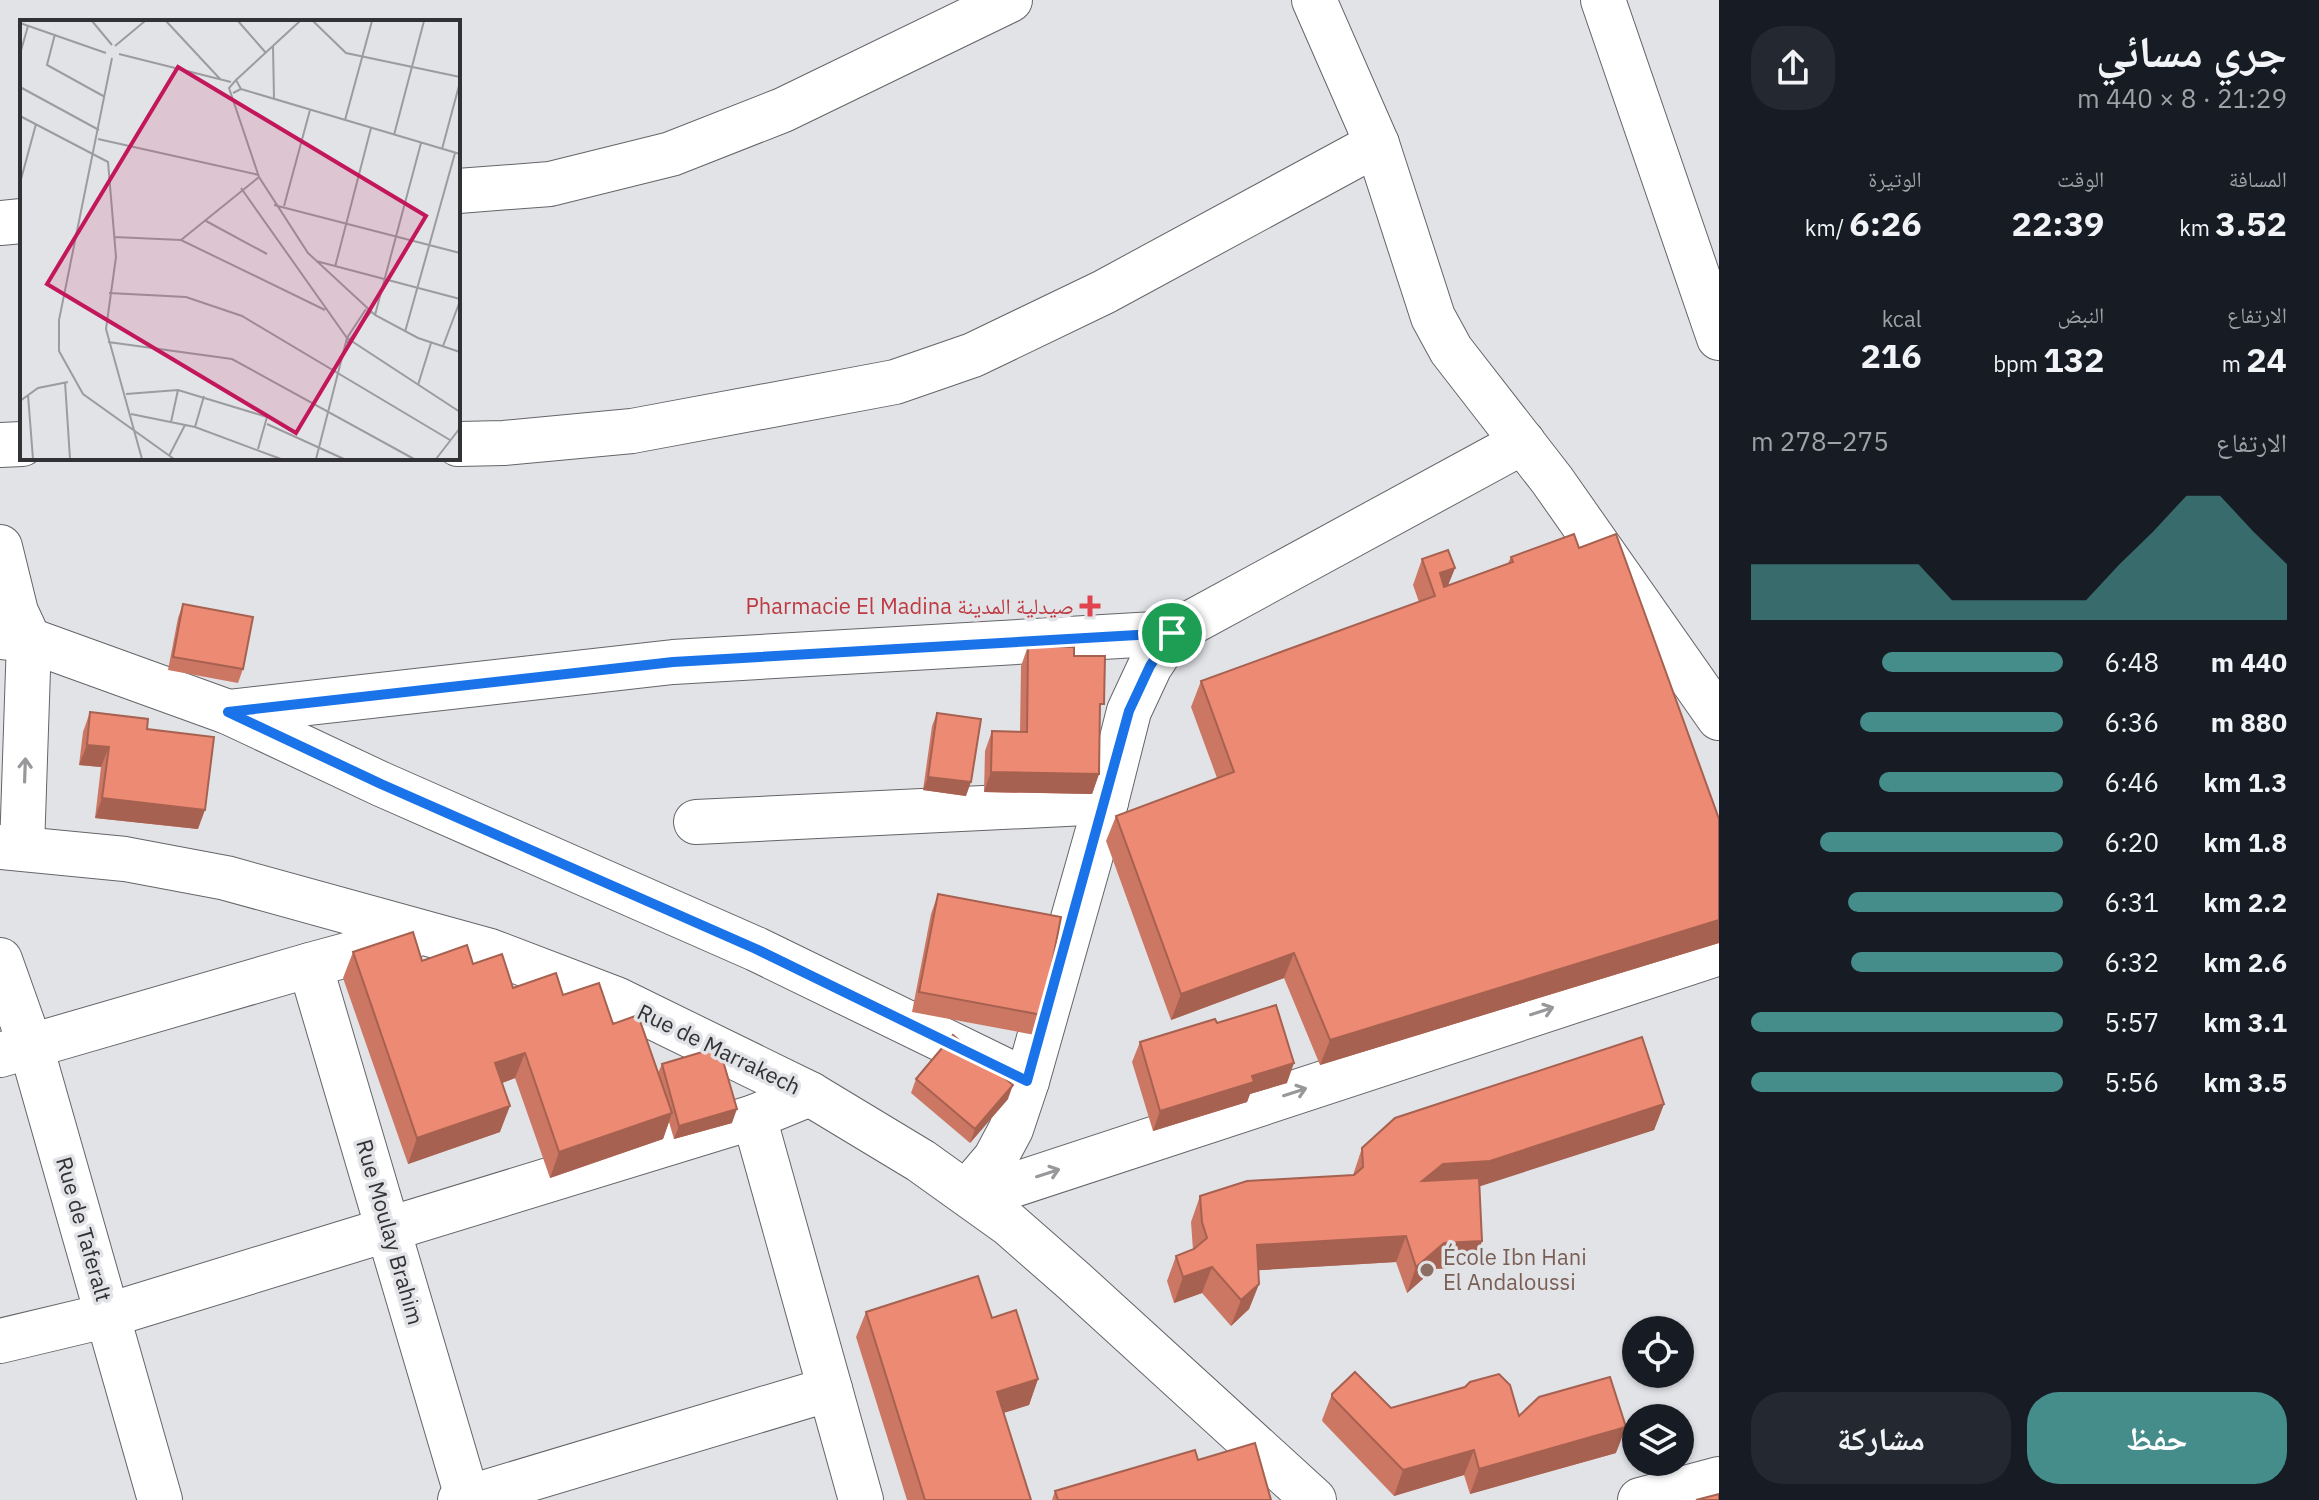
<!DOCTYPE html>
<html lang="ar">
<meta charset="utf-8">
<style>
:root{--surface:#171b24;--page:#242831;--text:#f1f3f6;--muted:#9ea1a6;--accent:#458d8b}
body{margin:0;font-family:"IBM Plex Sans","Noto Naskh Arabic",sans-serif;background:var(--page);color:var(--text);direction:rtl;height:100vh;display:flex;flex-direction:column;font-size:30px;white-space:nowrap}
*{box-sizing:border-box;margin:0}
p{font-size:26px;color:var(--muted)}
.icon{flex:none;width:44px;height:44px;fill:none;stroke:currentColor;stroke-width:2;stroke-linecap:round;stroke-linejoin:round}
.map{position:relative;flex:1;overflow:hidden;direction:ltr}
.drawer{display:flex;flex-direction:column;background:var(--surface);width:600px}
.drawer>*{flex:none}
.tools{position:absolute;left:1622px;top:1316px;display:grid;gap:16px}
.tools a{display:grid;place-items:center;width:72px;height:72px;border-radius:50%;background:var(--surface);box-shadow:0 2px 6px #0004;font-size:40px}
.pin{position:absolute;display:grid;place-items:center;width:68px;height:68px;color:#fff;margin:-34px;border:4px solid #fff;border-radius:50%;box-shadow:0 2px 8px #0007}
.round{display:grid;place-items:center;flex:none;width:84px;height:84px;border-radius:32px;background:var(--page)}
.summary{display:flex;align-items:center;justify-content:space-between;height:136px;padding:0 32px}
h1{font-size:44px;font-weight:800;line-height:60px}
.metrics{display:grid;grid-template-columns:repeat(3,1fr);gap:12px;height:136px;padding:8px 32px}
.metrics div{display:grid;align-content:center}
.metrics b{font-size:34px;font-weight:800}
.metrics small{font-size:22px;font-weight:400}
.metrics p{font-size:22px}
.chart{height:224px;padding:16px 32px}
.chart p{display:flex;justify-content:space-between}
.chart svg{width:100%;height:144px;margin-top:8px;fill:var(--accent);opacity:.7}
.action{display:flex;gap:16px;margin-top:auto;padding:16px 32px}
.action a{flex:1;height:92px;border-radius:32px;background:var(--accent);color:#fff;font-size:32px;font-weight:800;line-height:92px;text-align:center}
.action a+a{background:var(--page);color:var(--text)}
ul{padding:0 32px;list-style:none;font-size:26px}
li{display:grid;grid-template-columns:128px 96px 1fr;align-items:center;height:60px}
li i{height:20px;border-radius:10px;background:var(--accent)}
main{display:flex;flex:1;min-height:0}
.map>svg:first-child{display:block}
.lines{fill:none;stroke-linecap:round;stroke-linejoin:round}
.minor-casing{stroke:#646568;stroke-width:46}
.minor{stroke:#fff;stroke-width:44}
.wall{fill:#cc7763}
.shaded-wall{fill:#a66150}
.building{fill:#ed8a73;stroke:#a66150;stroke-width:2}
.oneway{stroke:#98989a}
.route-casing{stroke:#fff;stroke-width:16}
.route{stroke:#1a73e8;stroke-width:10}
.health-dot{fill:#e0444e;stroke:#e2e3e7;stroke-width:3}
.education-dot{fill:#8d6e63;stroke:#e2e3e7;stroke-width:3}
.labels{text-anchor:middle;stroke-width:7;stroke-linejoin:round;paint-order:stroke}
.health-label{font-size:22px;fill:#be3a42;stroke:#e2e3e7;text-anchor:end}
.street-label{font-size:22px;fill:#323234;stroke:#e2e3e7}
.education-label{font-size:22px;fill:#785e54;stroke:#e2e3e7;text-anchor:start}
.inset-road{fill:none;stroke:#9c9c9f;stroke-width:2}
.view{fill:#c2185b;fill-opacity:0.15;stroke:#c2185b;stroke-width:4}
.inset-edge{fill:none;stroke:#323234;stroke-width:4}
</style>
<main>
<section class="drawer">
<div class="summary"><div><h1>جري مسائي</h1><p>21:29 · 8 × 440 m</p></div><a class="round"><svg class="icon" aria-label="share" viewBox="0 0 24 24"><path d="M12 15V3M7 8l5-5 5 5M5 13v7h14v-7"/></svg></a></div>
<div class="metrics">
<div><p>المسافة</p><b>3.52<small> km</small></b></div>
<div><p>الوقت</p><b>22:39</b></div>
<div><p>الوتيرة</p><b>6:26<small> /km</small></b></div>
</div>
<div class="metrics">
<div><p>الارتفاع</p><b>24<small> m</small></b></div>
<div><p>النبض</p><b>132<small> bpm</small></b></div>
<div><p>kcal</p><b>216</b></div>
</div>
<div class="chart"><p><span>الارتفاع</span>275–278 m</p>
<svg viewBox="0 0 160 44" preserveAspectRatio="none"><path d="M0 44V27L10 27L20 27L30 27L40 27L50 27L60 38L70 38L80 38L90 38L100 38L110 27L120 17L130 6L140 6L150 17L160 27V44z"/></svg>
</div>
<ul>
<li><b>440 m</b>6:48<i style="width:58%"></i></li>
<li><b>880 m</b>6:36<i style="width:65%"></i></li>
<li><b>1.3 km</b>6:46<i style="width:59%"></i></li>
<li><b>1.8 km</b>6:20<i style="width:78%"></i></li>
<li><b>2.2 km</b>6:31<i style="width:69%"></i></li>
<li><b>2.6 km</b>6:32<i style="width:68%"></i></li>
<li><b>3.1 km</b>5:57<i style="width:100%"></i></li>
<li><b>3.5 km</b>5:56<i style="width:100%"></i></li>
</ul>
<div class="action"><a>حفظ</a><a>مشاركة</a></div>
</section>
<div class="map">
<svg width="1719" height="1500" viewBox="0 0 1719 1500">
<rect width="100%" height="100%" fill="#e2e3e7"/>
<g class="lines">
<defs>
<g id="minor">
<path d="M1314,0L1377,144L1433,317L1451,350L1552,480L1719,718"/>
<path d="M1603,0L1719,338"/>
<path d="M458,191L550,184L671,154L783,110L1010,0"/>
<path d="M0,223L22,221"/>
<path d="M458,444L504,443L632,431L895,382L973,355L1104,292L1377,144"/>
<path d="M0,445L22,444"/>
<path d="M0,547L16,612L29,640L22,848"/>
<path d="M0,637L29,640L228,712L381,784L756,949L1027,1081"/>
<path d="M228,712L673,662L1172,633L1523,442"/>
<path d="M696,822L1106,802"/>
<path d="M0,847L125,859L226,878L490,951L616,999L810,1094L921,1161L1009,1224L1074,1281L1314,1500"/>
<path d="M0,960L31,1047L160,1500"/>
<path d="M310,965L468,1500"/>
<path d="M0,1055L310,965L409,938"/>
<path d="M754,1117L861,1500"/>
<path d="M967,1192L995,1159L1011,1129L1027,1081L1106,802L1129,711L1150,666L1172,633"/>
<path d="M974,1198L1719,953"/>
<path d="M0,1341L109,1315L754,1117L810,1094"/>
<path d="M460,1500L830,1389"/>
<path d="M1640,1500L1719,1479"/>
</g>
</defs>
<use href="#minor" class="minor-casing"/>
<use href="#minor" class="minor"/>
</g>
<g class="wall">
<path d="M1579,548L1719,819V943L1320,1065L1284,978L1171,1020L1106,841L1116,816L1217,778L1191,707L1201,681L1419,602L1413,585L1422,559L1455,568L1448,585L1508,563L1511,557Z"/>
<path d="M183,604L243,669L238,683L168,670L178,618Z"/>
<path d="M1028,646L1074,656L1099,774L1092,794L984,792L985,751L992,731L1020,732L1021,666Z"/>
<path d="M90,712L147,729L198,829L95,818L101,767L79,765L83,732Z"/>
<path d="M937,713L966,796L923,790L932,726Z"/>
<path d="M938,894L1042,1015L1035,1035L912,1012L931,914Z"/>
<path d="M353,952L422,961L473,964L513,988L563,995L613,1024L658,1073L662,1064L732,1123L674,1139L669,1122L663,1139L550,1178L515,1078L502,1083L500,1132L408,1164L343,978Z"/>
<path d="M1217,1023L1287,1083L1250,1094L1247,1102L1153,1131L1132,1062L1140,1042Z"/>
<path d="M916,1079L1008,1099L970,1143L911,1093Z"/>
<path d="M1664,1104L1654,1130L1479,1186L1482,1241L1473,1266L1434,1269L1407,1293L1396,1262L1258,1270L1259,1284L1249,1309L1231,1326L1202,1293L1174,1303L1167,1281L1176,1256L1193,1250L1191,1222L1200,1196L1353,1175L1362,1148Z"/>
<path d="M866,1312L992,1318L1038,1379L1029,1405L1003,1413L1031,1500H907L856,1337Z"/>
<path d="M1332,1394L1391,1408L1519,1416L1616,1453L1470,1494L1464,1475L1394,1496L1323,1422L1322,1420Z"/>
<path d="M1198,1460L1271,1500H1052L1055,1491Z"/>
</g>
<g class="shaded-wall">
<path d="M1455,568L1445,593L1440,573Z"/>
<path d="M87,745L109,747L101,767L79,765Z"/>
<path d="M991,772L1099,774L1092,794L984,792Z"/>
<path d="M928,777L971,782L966,796L923,790Z"/>
<path d="M102,798L205,810L198,829L95,818Z"/>
<path d="M1719,920V943L1320,1065L1330,1040Z"/>
<path d="M1294,953L1284,978L1171,1020L1181,994Z"/>
<path d="M525,1053L515,1078L486,1089L495,1063Z"/>
<path d="M1294,1063L1287,1083L1250,1094L1247,1102L1153,1131L1160,1111L1252,1076Z"/>
<path d="M1013,1085L1008,1099L970,1143L975,1129Z"/>
<path d="M1664,1104L1654,1130L1481,1186L1433,1189L1422,1181L1443,1164Z"/>
<path d="M510,1106L500,1132L408,1164L417,1138Z"/>
<path d="M737,1109L732,1123L674,1139L679,1126Z"/>
<path d="M672,1113L663,1139L550,1178L559,1152Z"/>
<path d="M1406,1236L1396,1262L1247,1271L1257,1245Z"/>
<path d="M1482,1241L1473,1266L1434,1269L1407,1293L1416,1267L1444,1243Z"/>
<path d="M1212,1267L1202,1293L1174,1303L1183,1277Z"/>
<path d="M1259,1284L1249,1309L1231,1326L1241,1300Z"/>
<path d="M1038,1379L1029,1405L987,1418L997,1392Z"/>
<path d="M1626,1427L1616,1453L1470,1494L1479,1469Z"/>
<path d="M1474,1450L1464,1475L1394,1496L1403,1470Z"/>
</g>
<g class="building">
<path d="M1574,534L1579,548L1616,534L1719,819V920L1330,1040L1294,953L1181,994L1116,816L1234,772L1201,681L1435,596L1422,559L1448,550L1455,568L1440,573L1444,587L1513,562L1511,557Z"/>
<path d="M183,604L253,617L243,669L173,657Z"/>
<path d="M1028,646L1074,647V656H1105L1104,704H1100L1099,774L991,772L992,731L1027,732Z"/>
<path d="M90,712L148,719L147,729L214,737L205,810L102,798L109,747L87,745Z"/>
<path d="M937,713L981,719L971,782L928,777Z"/>
<path d="M938,894L1061,917L1042,1015L919,992Z"/>
<path d="M413,932L422,961L467,945L473,964L502,954L513,988L556,973L563,995L599,983L613,1024L638,1015L672,1113L559,1152L525,1053L495,1063L510,1106L417,1138L353,952Z"/>
<path d="M1276,1005L1294,1063L1252,1076L1254,1082L1160,1111L1140,1042L1215,1019L1217,1023Z"/>
<path d="M953,1035L1013,1085L975,1129L916,1079Z"/>
<path d="M1642,1037L1664,1104L1490,1161L1443,1164L1422,1181L1479,1178L1482,1241L1444,1243L1416,1267L1406,1236L1257,1245L1259,1284L1241,1300L1212,1267L1183,1277L1176,1256L1194,1249L1207,1238L1202,1222L1200,1196L1247,1181L1354,1175L1363,1167L1362,1148L1395,1118Z"/>
<path d="M719,1047L737,1109L679,1126L662,1064Z"/>
<path d="M978,1276L992,1318L1016,1310L1038,1379L997,1392L1031,1500H925L866,1312Z"/>
<path d="M1355,1372L1391,1408L1465,1387L1470,1382L1499,1374L1510,1385L1519,1416L1539,1397L1610,1377L1626,1427L1479,1469L1474,1450L1403,1470L1332,1397V1394Z"/>
<path d="M1255,1443L1271,1500H1058L1055,1491L1195,1450L1198,1460Z"/>
<path d="M1719,1494V1500H1696Z"/>
</g>
<defs><path id="oneway-shaft" d="M-6 0H5M1.5-3L5.5 0L1.5 3" fill="none" stroke-width="1.6" stroke-linecap="round" stroke-linejoin="round" transform="scale(2)"/></defs>
<g class="oneway">
<use href="#oneway-shaft" transform="translate(25 770) rotate(-88)"/>
<use href="#oneway-shaft" transform="translate(1542 1011) rotate(-18)"/>
<use href="#oneway-shaft" transform="translate(1295 1092) rotate(-18)"/>
<use href="#oneway-shaft" transform="translate(1048 1173) rotate(-18)"/>
</g>
<g class="lines">
<defs>
<path id="route" d="M1172,633L1150,666L1129,711L1027,1081L756,949L381,784L228,712L673,662Z"/>
</defs>
<use href="#route" class="route-casing"/>
<use href="#route" class="route"/>
</g>
<path class="health-dot" d="M1086 594h8v8h8v8h-8v8h-8v-8h-8v-8h8z"/>
<circle class="education-dot" cx="1427" cy="1270" r="8"/>
<g class="labels">
<g class="health-label">
<text x="1074" y="614">Pharmacie El Madina صيدلية المدينة</text>
</g>
<g class="street-label">
<text transform="translate(719 1049) rotate(26)" y="8">Rue de Marrakech</text>
<text transform="translate(84 1229) rotate(74)" y="8">Rue de Taferalt</text>
<text transform="translate(390 1232) rotate(74)" y="8">Rue Moulay Brahim</text>
</g>
<g class="education-label">
<text x="1443" y="1265">École Ibn Hani<tspan x="1443" dy="25">El Andaloussi</tspan></text>
</g>
</g>
<g transform="translate(20 20)">
<rect width="440" height="440" fill="#e2e3e7"/>
<path class="inset-road" d="M72,1L92,25M146,1L201,60M218,1L246,33M293,1L326,33L440,57M0,3L86,33M35,14L27,45L85,77M95,26L125,1M253,26L254,79M0,34L8,6M99,34L211,62M92,38L39,300V331L63,374L154,439M216,60L280,1M0,67L79,110M221,69L440,134M213,73L221,69L216,60L209,68L239,157L288,233L355,295L398,318L440,332M0,96L88,142L96,237L86,309L122,439M325,100L352,1M374,115L404,1M78,119L239,155M422,129L440,62M0,163L16,104M221,168L327,318L440,392M254,185L440,233M264,186L290,90M186,201L247,234M94,217L161,220L305,290M161,220L239,157M296,241L440,279M315,247L351,108M89,273L166,277L222,296L430,420M355,295L401,123M385,312L435,133M88,322L212,339L394,439M327,323L351,292M423,326L440,281M45,362L50,439M398,365L411,323M106,374L158,370L247,397L238,429M8,375L13,439M0,381L18,368L48,362M111,394L175,407L261,439M151,402L158,370M247,404L324,439M175,407L184,376M149,436L165,405M296,439L327,318L346,289M416,439L440,408"/>
<path class="view" d="M158,47L406,196L276,413L27,264Z"/>
<rect width="440" height="440" class="inset-edge"/>
</g>
</svg>
<div class="tools">
<a><svg class="icon" aria-label="locate" viewBox="0 0 24 24"><circle cx="12" cy="12" r="6"/><path d="M12 2v4M12 18v4M2 12h4M18 12h4"/></svg></a>
<a><svg class="icon" aria-label="layers" viewBox="0 0 24 24"><path d="M12 4l9 5-9 5-9-5zM3 14l9 5 9-5"/></svg></a>
</div>
<div class="pin" style="left:1172px;top:633px;background:#1e9e55"><svg class="icon" aria-label="arrive" viewBox="0 0 24 24"><path d="M6 21V4h12l-3 4 3 4H6"/></svg></div>
</div>
</main>
